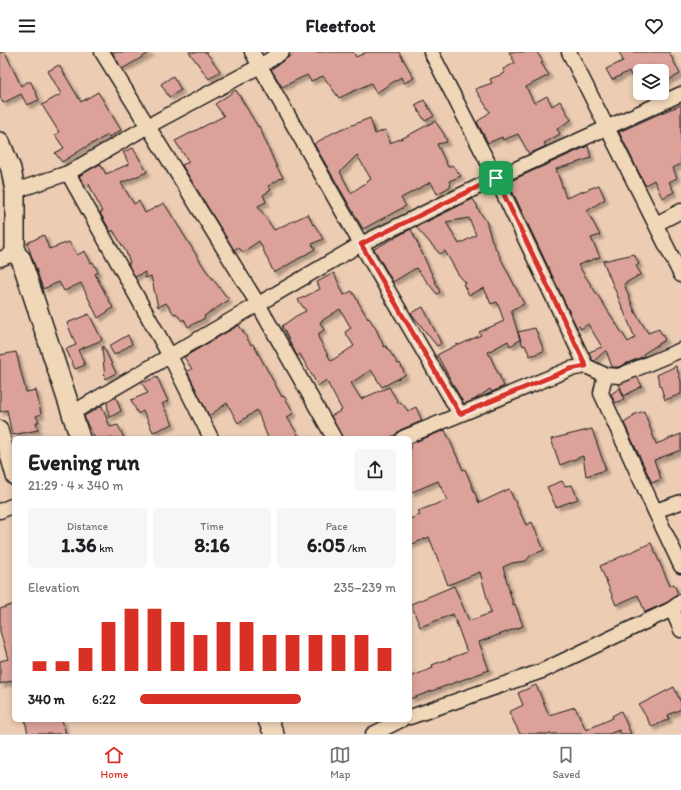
<!DOCTYPE html>
<meta charset="utf-8">
<style>
:root{--surface:#fff;--page:#f6f6f6;--text:#202124;--muted:#757577;--line:#e0e0e0;--accent:#d93025}
body{margin:0;font-family:Itim,sans-serif;background:var(--page);color:var(--text);height:100vh;display:flex;flex-direction:column;font-size:15px;white-space:nowrap}
*{box-sizing:border-box;margin:0}
p{font-size:13px;color:var(--muted)}
.icon{flex:none;width:22px;height:22px;fill:none;stroke:currentColor;stroke-width:2;stroke-linecap:round;stroke-linejoin:round}
.map{position:relative;flex:1;overflow:hidden}
.sheet{position:absolute;left:12px;top:384px;width:400px;height:286px;display:flex;flex-direction:column;background:var(--surface);border-radius:6px;box-shadow:0 2px 6px #0003}
.sheet>*{flex:none}
.fabs{position:absolute;left:633px;top:12px;display:grid;gap:8px}
.fabs a{display:grid;place-items:center;width:36px;height:36px;border-radius:6px;background:var(--surface);box-shadow:0 2px 6px #0003;font-size:20px}
.pin{position:absolute;display:grid;place-items:center;width:34px;height:34px;color:#fff;margin:-17px;border-radius:8px;box-shadow:0 2px 6px #0006}
.round{display:grid;place-items:center;flex:none;width:42px;height:42px;border-radius:6px;background:var(--page)}
.headline{display:flex;align-items:center;justify-content:space-between;height:68px;padding:0 16px}
h1{font-size:22px;font-weight:700;line-height:30px}
.stats{display:grid;grid-template-columns:repeat(3,1fr);gap:6px;height:68px;padding:4px 16px}
.stats div{display:grid;align-content:center;border-radius:6px;background:var(--page);text-align:center}
.stats b{font-size:20px;font-weight:700}
.stats small{font-size:11px;font-weight:400}
.stats p{font-size:11px}
.chart{height:112px;padding:8px 16px}
.chart p{display:flex;justify-content:space-between}
.chart svg{width:100%;height:72px;margin-top:4px;stroke:var(--accent);stroke-width:6}
ul{padding:0 16px;list-style:none;font-size:13px}
li{display:grid;grid-template-columns:64px 48px 1fr;align-items:center;height:30px}
li i{height:10px;border-radius:5px;background:var(--accent)}
header{display:flex;justify-content:space-between;align-items:center;height:52px;padding:0 16px;background:var(--surface);font-size:18px;font-weight:700}
.menu{display:flex;justify-content:space-around;align-items:center;height:56px;border-top:1px solid var(--line);background:var(--surface);font-size:11px;color:var(--muted)}
.menu a{display:grid;justify-items:center;gap:2px}
.menu .selected{color:var(--accent)}
.map>svg:first-child{display:block}
.building{fill:#dca299;stroke:#1c1c1c;fill-rule:evenodd;filter:url(#shadow)}
.lines{fill:none;stroke-linecap:round;stroke-linejoin:round}
.street-casing{stroke:#1c1c1c;stroke-width:17}
.secondary-casing{stroke:#1c1c1c;stroke-width:22}
.street{stroke:#f0d7b8;stroke-width:14}
.secondary{stroke:#f0d7b8;stroke-width:19}
.route-casing{stroke:#fff;stroke-width:8}
.route{stroke:#d93025;stroke-width:5}
</style>
<header><svg class="icon" aria-label="menu" viewBox="0 0 24 24"><path d="M4 6h16M4 12h16M4 18h16"/></svg>Fleetfoot<svg class="icon" aria-label="heart" viewBox="0 0 24 24"><path d="M12 20l-8-8c-3-5 5-10 8-4 3-6 11-1 8 4z"/></svg></header>
<div class="map">
<svg width="681" height="682" viewBox="0 0 681 682">
<defs>
<filter id="shadow"><feDropShadow dx="3.5" dy="3.5" stdDeviation="1" flood-color="#0004"/></filter>
</defs>
<rect width="100%" height="100%" fill="#ecccb2"/>
<filter id="ink" filterUnits="userSpaceOnUse"><feTurbulence type="fractalNoise" baseFrequency=".025" numOctaves="2"/><feDisplacementMap in="SourceGraphic" scale="8" xChannelSelector="R" yChannelSelector="G"/><feConvolveMatrix kernelMatrix="1 2 1 2 8 2 1 2 1" color-interpolation-filters="sRGB"/></filter>
<g filter="url(#ink)">
<g class="building">
<path d="M0,0H5L21,34L27,30H31L39,48L27,53L21,42L3,51L0,45Z"/>
<path d="M112,0H151L122,17Z"/>
<path d="M189,0H206L220,19L209,27Z"/>
<path d="M296,0H353L356,5L367,0H399L414,26L404,31L401,25L376,41L371,31L339,46L323,24L311,29L307,23L282,35L271,17Z"/>
<path d="M509,0H537L543,10L541,11L549,23L526,35L534,51L547,44L552,54L560,49L571,68L557,77L560,82L544,91L546,94L529,102L518,82L503,88L502,85L488,91L477,70L490,60L475,37L492,31L490,27L505,21L503,17L515,11Z"/>
<path d="M619,0H669L680,22L662,31V19H640L631,24L629,19L612,28L606,17L623,9Z"/>
<path d="M59,13L81,50L98,40L121,78L109,85L108,83L84,96L62,110L55,101L64,96L55,83L59,80L42,53L61,42L48,19Z"/>
<path d="M173,24L181,38L169,45L161,32Z"/>
<path d="M236,38L258,75L259,74L277,116L283,125L268,134L271,138L263,143L266,150L258,154L274,178L308,162L313,173L314,172L323,187L312,192L315,197L274,221L259,189L243,200L238,195L234,198L182,113L189,110L175,89L224,64L215,52Z"/>
<path d="M424,48L434,64L425,69L415,53Z"/>
<path d="M681,53V112L673,116L677,126L669,130L674,140L662,146L654,128L645,133L619,80L661,61Z"/>
<path d="M370,66L375,82L385,78L390,91L405,85L435,69L444,82L447,90L437,92L448,115L452,113L461,124L449,129L451,134L437,142L431,130L401,146L406,154L363,177L314,92L334,80ZM357,103L371,127L351,141L340,120Z"/>
<path d="M588,94L591,106L573,112L556,117L566,146L599,133L605,147L587,159L600,183L591,186L600,205L578,213L628,290L635,286L603,209L634,202L639,212L636,214L641,222L624,232L635,260L648,281L659,277L665,288L643,302L644,304L618,315H612L606,298L594,309L592,308L589,300L602,295L588,272L581,277L579,274L577,276L508,130Z"/>
<path d="M133,96L147,120L121,131L134,152L139,149L145,161L164,151L205,217L229,248L204,264L205,266L188,275L184,267L182,269L176,261L174,262L166,251L158,255L151,224L145,226V220L135,225L128,212L130,211L126,200L113,178L111,180L100,161L102,160L89,132L85,133L79,124L100,112L106,122L129,112L123,100Z"/>
<path d="M473,147L478,155L477,156L486,169L492,189L500,205L524,252L511,258L520,288L510,294L508,289L488,300L504,334L492,340L490,337L474,348L464,352L437,303L458,292L459,293L481,283L479,280L504,269L497,250L491,252L484,236L469,243L463,232L466,231L458,222L445,199L440,202L416,175ZM469,166L476,183L459,192L446,170Z"/>
<path d="M411,177L440,240L437,242L416,216L393,230L374,197Z"/>
<path d="M44,183L49,197L69,190L77,203L85,199L91,211L93,210L98,220L95,222L113,256L98,266L81,231L64,239L59,230L43,237L27,191Z"/>
<path d="M334,221L344,243L352,239L368,267L369,266L376,277L384,295L386,294L398,312L400,311L405,323L382,335L371,318L351,331L361,347L389,335L399,352L401,350L408,359L416,355L422,369L400,378L395,383L389,386H342L331,364L342,358L326,328L318,334L300,302L297,304L282,274L296,264L306,259L298,248L320,237L317,230ZM340,257L351,276L345,280L354,294L331,309L318,285L319,284L318,282L324,278L320,270Z"/>
<path d="M423,255L441,291L437,294L411,261Z"/>
<path d="M89,262L102,288L78,298L85,313L75,317L66,297L76,293L67,271Z"/>
<path d="M239,273L251,293L253,292L282,345L284,344L294,361L287,365L300,386H268L257,358L238,371L227,351L209,364L187,319L192,317L184,305Z"/>
<path d="M535,276L544,299L530,304L525,293L523,294L518,280Z"/>
<path d="M128,283L132,292L114,303L109,294Z"/>
<path d="M103,294L116,321L105,327L102,295Z"/>
<path d="M16,300L26,340L36,338L41,362L36,364L39,370H36L38,378L12,383L7,358L0,360V303Z"/>
<path d="M676,314L681,329V342L665,348L657,323Z"/>
<path d="M157,325L168,349L162,352L173,372L153,380L143,359L138,362L131,348L148,341L142,331Z"/>
<path d="M637,325L642,334L624,344L619,332Z"/>
<path d="M620,336L624,347L615,351L611,342Z"/>
<path d="M116,345L121,359L109,366L107,350Z"/>
<path d="M102,354L110,375L118,373L124,386H95L87,372L84,364Z"/>
<path d="M644,359L656,392L681,382V398L654,408L661,427L652,431L624,371L633,365V363Z"/>
<path d="M592,377L606,418L586,424L583,404L560,413L551,387Z"/>
<path d="M445,378L463,418L465,417L479,451L509,437L526,473L532,470L544,498L531,503L526,509L512,511L503,515L513,553L515,552L523,574L479,590L489,618L410,647V625L433,616L432,613L467,600L453,562L420,575L411,552L454,534L469,569L491,561L480,520L448,533L429,485L410,493V467L420,463L418,459L447,448L438,429L410,441V392Z"/>
<path d="M562,429L565,434L572,433L578,447L556,455L547,435Z"/>
<path d="M651,491L670,534L674,532L678,542L668,550L645,560L638,543L616,553L600,514Z"/>
<path d="M14,552V628L0,632V609L8,607L0,579V557Z"/>
<path d="M536,633L549,663L575,655L586,678L613,666L612,664L621,659L631,682H621L619,678L609,682H520L509,660L523,653L518,641Z"/>
<path d="M674,635L681,651V657L668,663L669,667L652,675L639,653Z"/>
<path d="M25,668H62L66,682H28Z"/>
</g>
<g class="lines">
<defs>
<g id="street">
<path d="M102,0L258,252L334,386"/>
<path d="M252,0L361,192L460,362"/>
<path d="M431,0L496,126L586,314"/>
<path d="M569,0L681,223"/>
<path d="M68,121L170,304L211,386"/>
<path d="M15,139L68,121L148,74L260,14L282,0"/>
<path d="M656,172L681,159"/>
<path d="M0,207L15,201"/>
<path d="M605,323L601,341L655,459L681,514"/>
<path d="M72,361L361,192L496,126L681,42"/>
<path d="M0,376L14,426"/>
<path d="M403,386L570,317L586,314L605,323L619,324L681,298"/>
<path d="M0,459L14,453"/>
<path d="M655,459L681,450"/>
<path d="M672,557L681,578"/>
<path d="M410,665L542,619L672,557L681,550"/>
<path d="M373,682L401,668"/>
</g>
<g id="secondary">
<path d="M0,90L11,117L15,139V201L21,207L80,386"/>
<path d="M268,668L274,682"/>
</g>
</defs>
<use href="#street" class="street-casing"/>
<use href="#secondary" class="secondary-casing"/>
<use href="#street" class="street"/>
<use href="#secondary" class="secondary"/>
</g>
</g>
<g class="lines" filter="url(#ink)">
<defs>
<path id="route" d="M496,126L586,314L570,317L460,362L361,192Z"/>
</defs>
<use href="#route" class="route-casing"/>
<use href="#route" class="route"/>
</g>
</svg>
<div class="fabs">
<a><svg class="icon" aria-label="layers" viewBox="0 0 24 24"><path d="M12 4l9 5-9 5-9-5zM3 14l9 5 9-5"/></svg></a>
</div>
<div class="pin" style="left:496px;top:126px;background:#1e9e55"><svg class="icon" aria-label="arrive" viewBox="0 0 24 24"><path d="M6 21V4h12l-3 4 3 4H6"/></svg></div>
<section class="sheet">
<div class="headline"><div><h1>Evening run</h1><p>21:29 · 4 × 340 m</p></div><a class="round"><svg class="icon" aria-label="share" viewBox="0 0 24 24"><path d="M12 15V3M7 8l5-5 5 5M5 13v7h14v-7"/></svg></a></div>
<div class="stats">
<div><p>Distance</p><b>1.36<small> km</small></b></div>
<div><p>Time</p><b>8:16</b></div>
<div><p>Pace</p><b>6:05<small> /km</small></b></div>
</div>
<div class="chart"><p><span>Elevation</span>235–239 m</p>
<svg viewBox="0 0 160 44" preserveAspectRatio="none"><path d="M5 44V38M15 44V38M25 44V30M35 44V14M45 44V6M55 44V6M65 44V14M75 44V22M85 44V14M95 44V14M105 44V22M115 44V22M125 44V22M135 44V22M145 44V22M155 44V30"/></svg>
</div>
<ul>
<li><b>340 m</b>6:22<i style="width:63%"></i></li>
</ul>
</section>
</div>
<nav class="menu">
<a class="selected"><svg class="icon" aria-label="home" viewBox="0 0 24 24"><path d="M3 11l9-7 9 7M6 9v11h12V9"/></svg>Home</a>
<a><svg class="icon" aria-label="map" viewBox="0 0 24 24"><path d="M3 6l6-2 6 2 6-2v14l-6 2-6-2-6 2zM9 4v14M15 6v14"/></svg>Map</a>
<a><svg class="icon" aria-label="saved" viewBox="0 0 24 24"><path d="M7 4h10v16l-5-4-5 4z"/></svg>Saved</a>
</nav>
